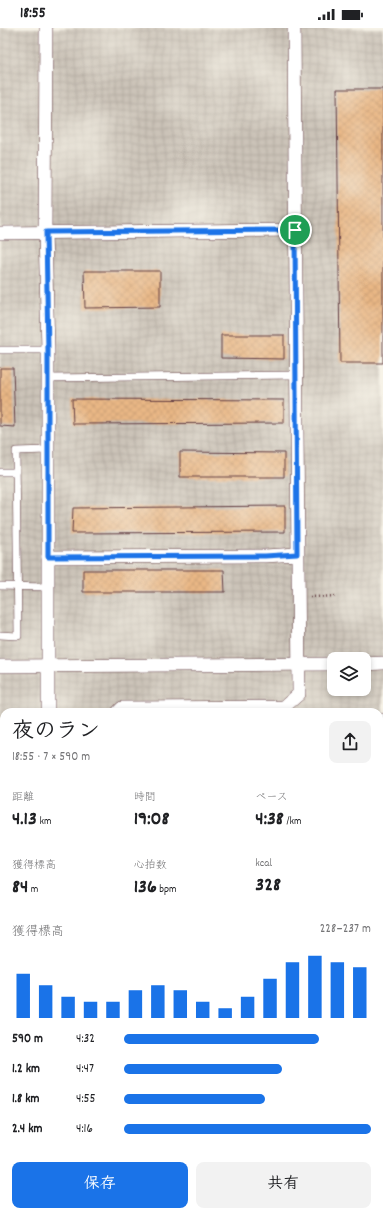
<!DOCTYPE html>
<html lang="ja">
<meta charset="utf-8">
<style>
:root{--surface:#fff;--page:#f2f2f2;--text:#202124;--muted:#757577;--accent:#1a73e8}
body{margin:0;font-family:Dekko,"Klee One",sans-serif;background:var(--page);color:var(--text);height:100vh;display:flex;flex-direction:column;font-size:15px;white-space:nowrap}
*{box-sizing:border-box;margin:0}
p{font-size:13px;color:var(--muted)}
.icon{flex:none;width:22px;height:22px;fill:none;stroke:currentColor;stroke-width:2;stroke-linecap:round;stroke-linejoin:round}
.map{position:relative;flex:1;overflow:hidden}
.sheet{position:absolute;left:0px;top:680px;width:383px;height:508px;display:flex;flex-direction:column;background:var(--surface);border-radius:12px 12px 0 0;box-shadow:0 2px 6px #0003}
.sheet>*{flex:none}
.tools{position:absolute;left:327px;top:624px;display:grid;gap:8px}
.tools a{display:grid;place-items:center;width:44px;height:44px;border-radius:8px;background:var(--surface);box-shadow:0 2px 6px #0003;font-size:20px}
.pin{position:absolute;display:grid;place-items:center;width:34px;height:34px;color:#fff;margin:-17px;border:2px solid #fff;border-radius:50%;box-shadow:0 1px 4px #0007}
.round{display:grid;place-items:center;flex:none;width:42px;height:42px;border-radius:8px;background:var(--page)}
.overview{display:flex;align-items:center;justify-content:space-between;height:68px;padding:0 12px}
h1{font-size:22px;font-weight:700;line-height:30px}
.metrics{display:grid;grid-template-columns:repeat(3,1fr);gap:6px;height:68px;padding:4px 12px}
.metrics div{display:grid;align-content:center}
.metrics b{font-size:20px;font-weight:700}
.metrics small{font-size:11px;font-weight:400}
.metrics p{font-size:11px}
.chart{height:112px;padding:8px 12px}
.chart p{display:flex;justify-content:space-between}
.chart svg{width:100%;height:72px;margin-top:4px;stroke:var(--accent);stroke-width:6}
.action{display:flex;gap:8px;margin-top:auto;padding:8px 12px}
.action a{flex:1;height:46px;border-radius:8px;background:var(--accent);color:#fff;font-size:16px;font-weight:700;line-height:46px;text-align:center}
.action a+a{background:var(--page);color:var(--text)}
ul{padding:0 12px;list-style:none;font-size:13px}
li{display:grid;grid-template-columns:64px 48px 1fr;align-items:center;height:30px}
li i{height:10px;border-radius:5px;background:var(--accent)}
.status{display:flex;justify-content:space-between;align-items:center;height:28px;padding:0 20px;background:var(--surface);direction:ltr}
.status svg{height:11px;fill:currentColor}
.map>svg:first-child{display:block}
.industrial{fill:url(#industrial-grid);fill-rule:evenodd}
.park{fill:url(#park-tufts);stroke:#76724c}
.building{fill:url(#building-cross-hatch)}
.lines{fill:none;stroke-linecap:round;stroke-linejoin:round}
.lane-casing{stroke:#623c41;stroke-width:8}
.street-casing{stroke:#623c41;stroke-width:14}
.path{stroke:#623c41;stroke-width:2.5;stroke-dasharray:1 3;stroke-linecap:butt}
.lane{stroke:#fff;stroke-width:7}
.street{stroke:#fff;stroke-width:13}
.route-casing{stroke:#fff;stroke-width:8}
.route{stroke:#1a73e8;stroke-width:5}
</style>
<div class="status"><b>18:55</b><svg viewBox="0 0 49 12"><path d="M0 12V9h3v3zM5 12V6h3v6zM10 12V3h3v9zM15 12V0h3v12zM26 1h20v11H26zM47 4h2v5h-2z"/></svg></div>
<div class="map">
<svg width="383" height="1188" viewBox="0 0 383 1188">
<defs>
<pattern id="industrial-grid" width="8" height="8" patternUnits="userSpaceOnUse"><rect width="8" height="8" fill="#cbc3b8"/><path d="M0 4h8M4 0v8" fill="none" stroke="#b0a79e"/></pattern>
<pattern id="park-tufts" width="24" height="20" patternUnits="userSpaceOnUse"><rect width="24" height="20" fill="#a2c46e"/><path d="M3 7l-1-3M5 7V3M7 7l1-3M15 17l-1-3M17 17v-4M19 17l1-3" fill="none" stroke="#869f5b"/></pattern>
<pattern id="building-cross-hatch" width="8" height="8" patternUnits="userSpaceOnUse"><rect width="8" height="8" fill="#e9b785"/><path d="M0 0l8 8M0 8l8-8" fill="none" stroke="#c99d73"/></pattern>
</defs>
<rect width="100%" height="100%" fill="#f7f3e8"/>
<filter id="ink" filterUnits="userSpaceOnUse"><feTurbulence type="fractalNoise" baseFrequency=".025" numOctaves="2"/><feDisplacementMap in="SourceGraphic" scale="8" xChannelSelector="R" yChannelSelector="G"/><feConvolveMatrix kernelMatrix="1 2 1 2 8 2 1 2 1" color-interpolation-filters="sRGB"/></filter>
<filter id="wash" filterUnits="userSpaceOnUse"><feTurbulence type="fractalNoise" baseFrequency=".012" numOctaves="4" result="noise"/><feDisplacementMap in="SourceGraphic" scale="16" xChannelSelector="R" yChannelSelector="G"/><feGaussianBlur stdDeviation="0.9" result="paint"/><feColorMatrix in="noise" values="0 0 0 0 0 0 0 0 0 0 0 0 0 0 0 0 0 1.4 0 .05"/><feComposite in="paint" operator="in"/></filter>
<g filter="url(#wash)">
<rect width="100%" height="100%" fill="#eddfbd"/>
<path class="industrial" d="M0,0H383V1188H0ZM334,631H364V661H334ZM4,684H379V1184H4Z"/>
<path class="park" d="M379,1174H383V1188H302L303,1184L376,1187V1184H379Z"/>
<g id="blocks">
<g class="building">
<path d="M337,61H383V335H340Z"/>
<path d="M84,243H160V279L85,280Z"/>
<path d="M221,307H284V331L221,330Z"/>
<path d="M0,340H13L15,399L0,398Z"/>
<path d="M72,371L284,372V395L73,396Z"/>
<path d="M180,424L284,425V449H180Z"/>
<path d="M285,478V504L72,505L73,480Z"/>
<path d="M83,542H224L225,564H83Z"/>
</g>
</g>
</g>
<g filter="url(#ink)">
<use href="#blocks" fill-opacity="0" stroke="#623c41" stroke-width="1"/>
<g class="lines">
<defs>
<g id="lane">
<path d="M0,322H48"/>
<path d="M48,350L296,347"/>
<path d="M0,444H16"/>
<path d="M0,558L48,559"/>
<path d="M0,607L18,608L16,423L48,422"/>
<path d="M379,689H383"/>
<path d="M379,856H383"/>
<path d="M0,1031H4"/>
<path d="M379,1068L383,1069"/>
<path d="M25,1184V1188"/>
</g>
<g id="street">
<path d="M46,0L45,204L48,322V684"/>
<path d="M0,205L295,202"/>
<path d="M48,529L265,528L297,526"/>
<path d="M364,636L383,635"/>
<path d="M0,638L334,636"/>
<path d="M118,684L122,680L284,679L299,666L294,0"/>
<path d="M0,826H4"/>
<path d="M0,961H4"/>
<path d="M46,1184L47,1188"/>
</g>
</defs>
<use href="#lane" class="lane-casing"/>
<use href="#street" class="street-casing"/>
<g class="path">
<path d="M310,569L338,568"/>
<path d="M0,887H4"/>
</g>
<use href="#lane" class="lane"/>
<use href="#street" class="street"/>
</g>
</g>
<g class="lines" filter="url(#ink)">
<defs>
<path id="route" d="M295,202L297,526L265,528L48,529V322L46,204Z"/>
</defs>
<use href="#route" class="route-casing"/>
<use href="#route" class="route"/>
</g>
</svg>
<div class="tools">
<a><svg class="icon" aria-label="layers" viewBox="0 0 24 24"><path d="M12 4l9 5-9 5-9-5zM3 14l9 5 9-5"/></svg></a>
</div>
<div class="pin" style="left:295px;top:202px;background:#1e9e55"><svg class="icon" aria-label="arrive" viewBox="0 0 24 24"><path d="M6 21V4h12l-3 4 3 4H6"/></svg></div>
<section class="sheet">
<div class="overview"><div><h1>夜のラン</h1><p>18:55 · 7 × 590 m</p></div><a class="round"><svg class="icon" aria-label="share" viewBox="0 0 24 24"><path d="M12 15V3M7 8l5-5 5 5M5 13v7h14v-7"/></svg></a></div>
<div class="metrics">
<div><p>距離</p><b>4.13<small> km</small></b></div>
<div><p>時間</p><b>19:08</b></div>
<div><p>ペース</p><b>4:38<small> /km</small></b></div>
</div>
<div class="metrics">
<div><p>獲得標高</p><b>84<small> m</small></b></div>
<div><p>心拍数</p><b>136<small> bpm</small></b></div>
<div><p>kcal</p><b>328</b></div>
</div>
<div class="chart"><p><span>獲得標高</span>228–237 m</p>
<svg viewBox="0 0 160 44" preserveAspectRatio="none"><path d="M5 44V17M15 44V24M25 44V31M35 44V34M45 44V34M55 44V27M65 44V24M75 44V27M85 44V34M95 44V38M105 44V31M115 44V20M125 44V10M135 44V6M145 44V10M155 44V13"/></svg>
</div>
<ul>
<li><b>590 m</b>4:32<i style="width:79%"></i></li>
<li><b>1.2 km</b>4:47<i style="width:64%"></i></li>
<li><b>1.8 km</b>4:55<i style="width:57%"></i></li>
<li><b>2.4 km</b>4:16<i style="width:100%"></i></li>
</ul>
<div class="action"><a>保存</a><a>共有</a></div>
</section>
</div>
